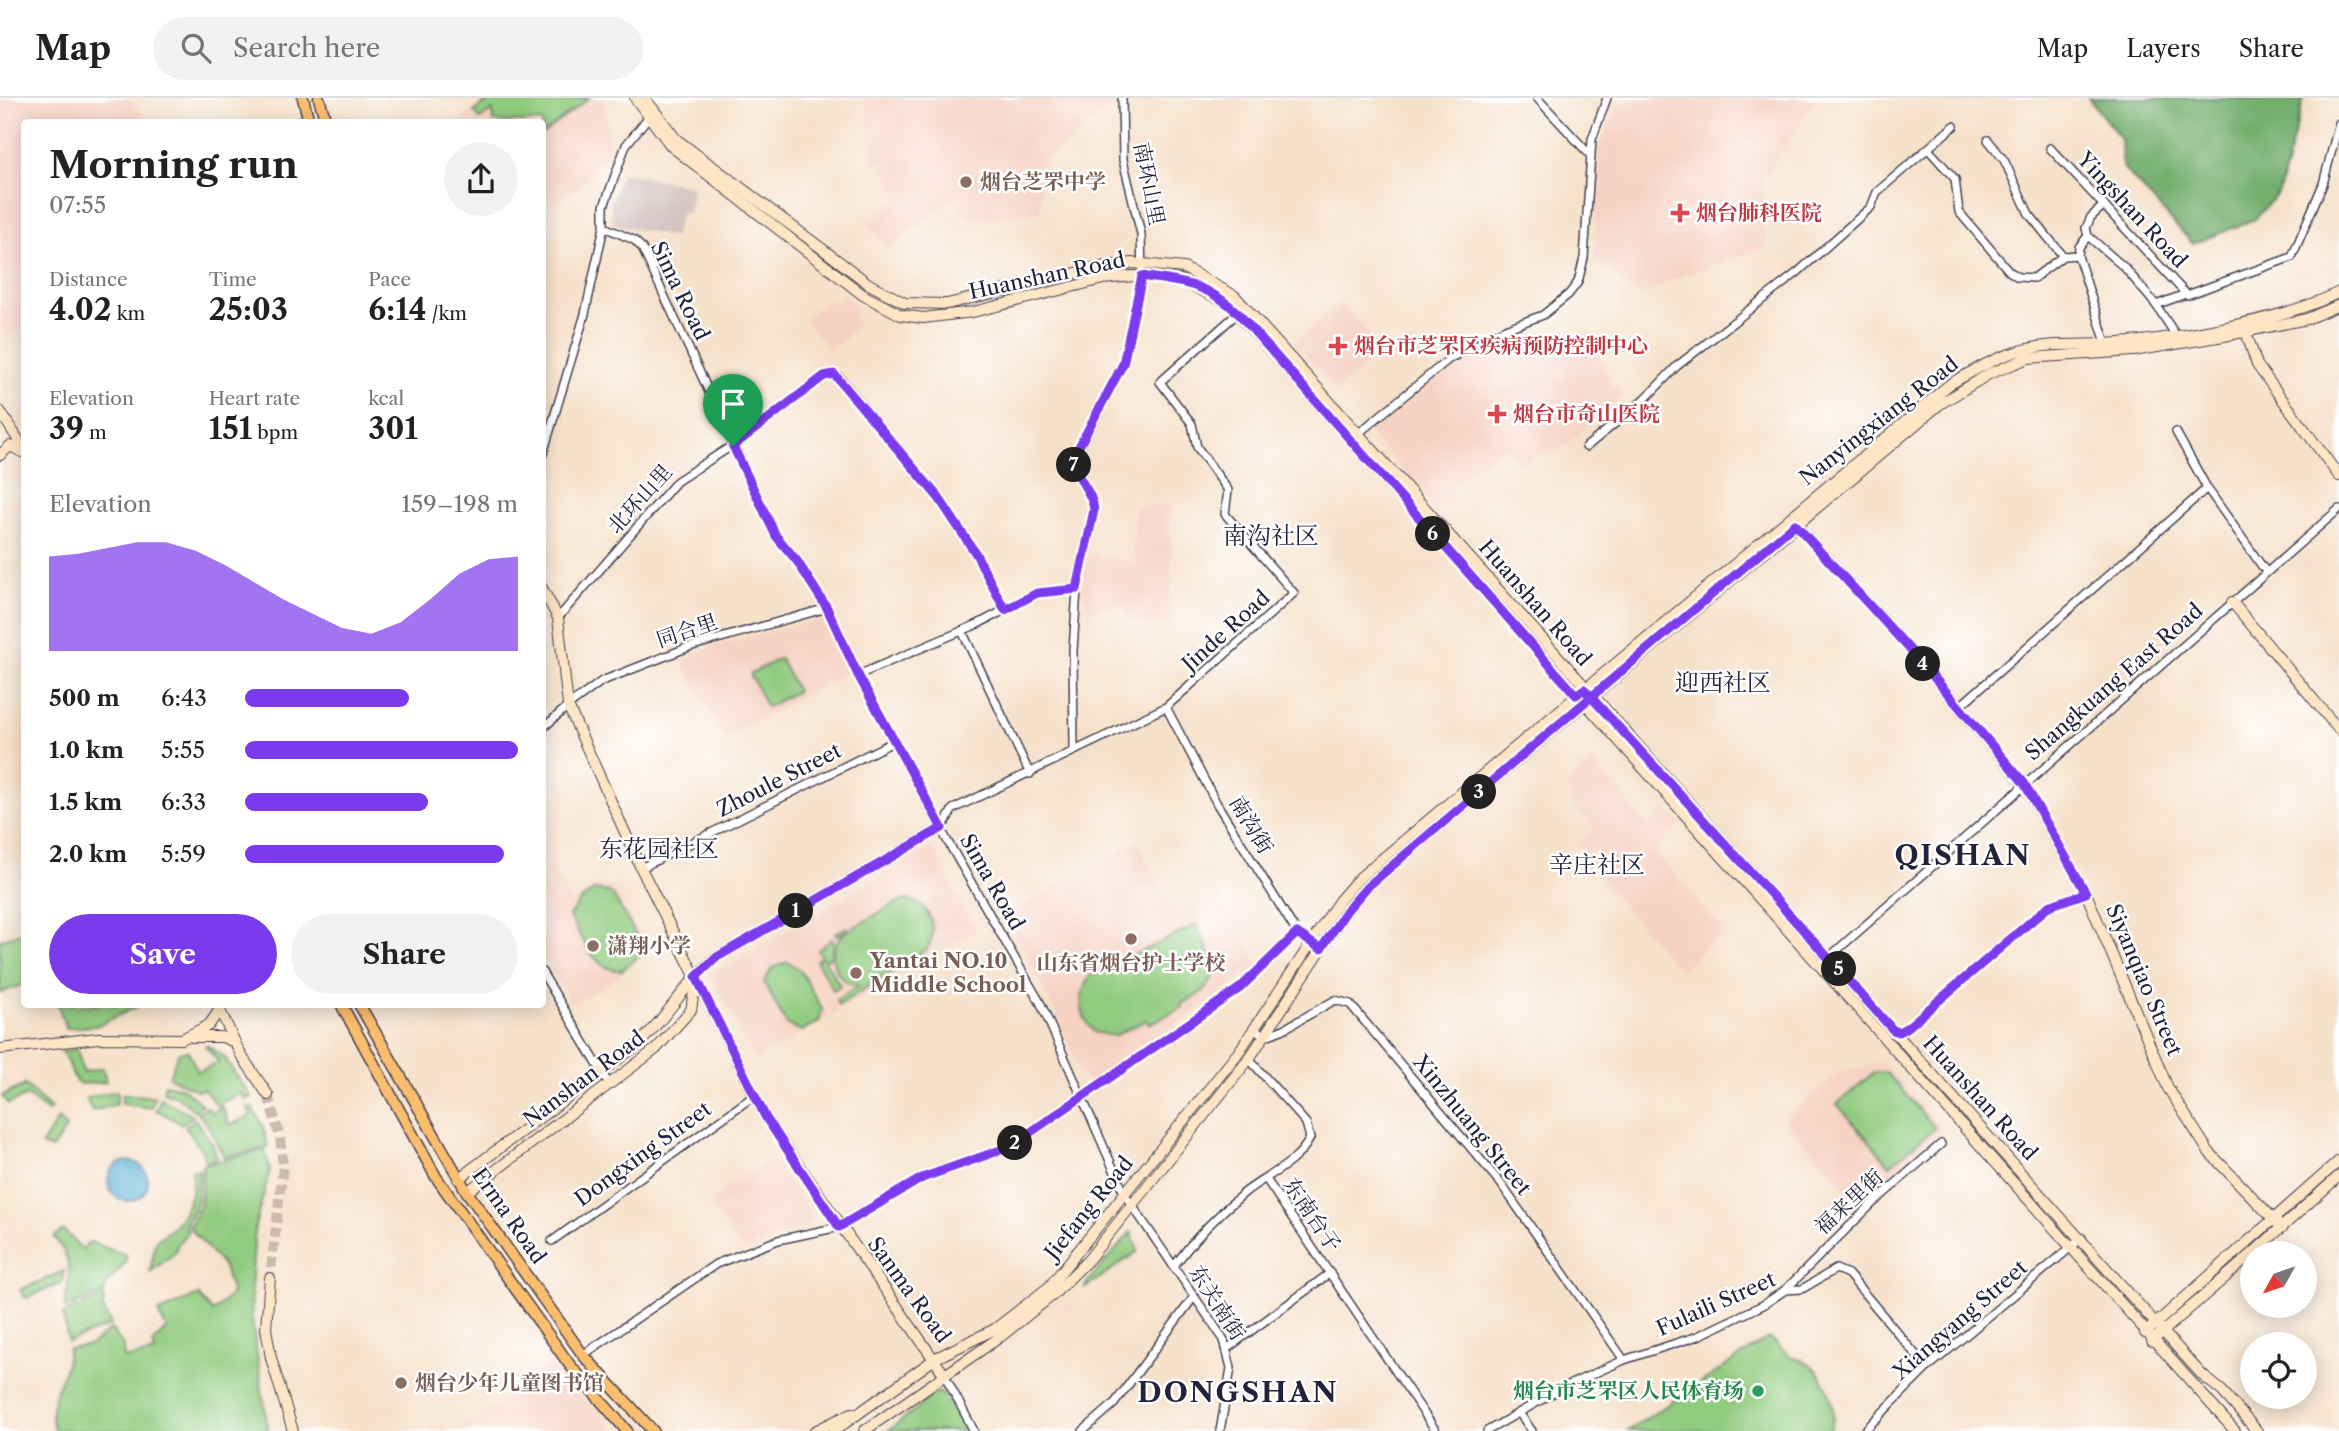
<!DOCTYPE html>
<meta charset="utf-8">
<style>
:root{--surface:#fff;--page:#f2f2f2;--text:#222;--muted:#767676;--line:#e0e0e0;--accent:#7c3aed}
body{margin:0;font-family:"Libre Caslon Text","Noto Serif SC",serif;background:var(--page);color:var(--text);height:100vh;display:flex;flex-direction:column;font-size:26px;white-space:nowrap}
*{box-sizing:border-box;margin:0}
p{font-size:23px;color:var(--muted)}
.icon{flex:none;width:38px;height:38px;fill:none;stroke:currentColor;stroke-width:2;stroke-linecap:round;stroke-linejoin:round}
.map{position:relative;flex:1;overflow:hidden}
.panel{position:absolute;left:21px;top:21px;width:525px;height:889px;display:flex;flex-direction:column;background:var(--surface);border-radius:7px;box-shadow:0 4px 18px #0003}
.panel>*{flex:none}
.needle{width:46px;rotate:230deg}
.fabs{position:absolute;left:2240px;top:1143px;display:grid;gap:14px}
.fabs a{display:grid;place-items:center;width:77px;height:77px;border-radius:50%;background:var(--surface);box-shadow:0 4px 18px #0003;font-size:35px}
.pin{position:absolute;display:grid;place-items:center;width:60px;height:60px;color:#fff;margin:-72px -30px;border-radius:50% 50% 50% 0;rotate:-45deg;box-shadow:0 0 7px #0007}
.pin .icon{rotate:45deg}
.km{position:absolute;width:35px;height:35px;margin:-18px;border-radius:50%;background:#222;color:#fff;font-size:19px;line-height:35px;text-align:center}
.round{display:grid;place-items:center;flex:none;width:74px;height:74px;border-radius:37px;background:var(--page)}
.head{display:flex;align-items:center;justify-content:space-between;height:119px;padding:0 28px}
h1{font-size:38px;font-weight:700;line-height:52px}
.metrics{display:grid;grid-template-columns:repeat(3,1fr);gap:10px;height:119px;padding:7px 28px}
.metrics div{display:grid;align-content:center}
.metrics b{font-size:30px;font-weight:700}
.metrics small{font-size:19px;font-weight:400}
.metrics p{font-size:19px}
.chart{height:196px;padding:14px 28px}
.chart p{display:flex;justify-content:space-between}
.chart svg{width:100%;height:126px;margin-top:7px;fill:var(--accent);opacity:.7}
.primary-button{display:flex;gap:14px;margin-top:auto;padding:14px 28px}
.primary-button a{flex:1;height:80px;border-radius:42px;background:var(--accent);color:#fff;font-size:28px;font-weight:700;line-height:80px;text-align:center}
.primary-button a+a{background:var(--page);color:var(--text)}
ul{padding:0 28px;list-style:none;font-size:23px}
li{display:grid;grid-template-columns:112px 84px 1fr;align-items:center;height:52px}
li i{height:18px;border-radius:9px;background:var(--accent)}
header{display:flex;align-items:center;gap:42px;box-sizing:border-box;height:98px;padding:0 35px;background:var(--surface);border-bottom:2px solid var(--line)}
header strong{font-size:33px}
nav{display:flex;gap:38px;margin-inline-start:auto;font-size:24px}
.search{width:490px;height:63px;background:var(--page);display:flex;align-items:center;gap:18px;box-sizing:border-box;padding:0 24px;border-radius:38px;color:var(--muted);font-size:26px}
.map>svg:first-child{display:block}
.built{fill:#f6d2c3}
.industrial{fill:#d1bfbd}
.green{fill:#91cb7f;stroke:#5a765d;stroke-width:2}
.forest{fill:#74af6e;stroke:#4b6854;stroke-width:2}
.water{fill:#56aed3;stroke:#3c6887;stroke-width:2}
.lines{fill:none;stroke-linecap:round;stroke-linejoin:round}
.secondary-tunnel{stroke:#ccbbad;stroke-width:10;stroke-dasharray:10 5;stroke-linecap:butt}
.street-casing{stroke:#423f50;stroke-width:10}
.secondary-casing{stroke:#423f50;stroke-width:12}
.primary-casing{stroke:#423f50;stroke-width:13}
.street{stroke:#fff;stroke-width:7}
.secondary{stroke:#fde5c5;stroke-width:10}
.primary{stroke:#fbbd6e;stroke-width:10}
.route-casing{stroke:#fff;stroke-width:14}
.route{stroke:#7c3aed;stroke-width:9}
.education-dot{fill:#8d6e63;stroke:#fff;stroke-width:2.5}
.health-dot{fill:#e0444e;stroke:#fff;stroke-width:2.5}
.leisure-dot{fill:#2e9e5b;stroke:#fff;stroke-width:2.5}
.labels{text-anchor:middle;stroke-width:5;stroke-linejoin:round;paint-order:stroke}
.education-label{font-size:21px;font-weight:bold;fill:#785e54;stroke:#fff;text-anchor:start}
.street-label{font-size:21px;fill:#22223b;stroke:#fff}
.health-label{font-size:21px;font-weight:bold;fill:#be3a42;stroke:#fff;text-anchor:start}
.leisure-label{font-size:21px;font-weight:bold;fill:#27864d;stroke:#fff;text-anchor:end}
.quarter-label{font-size:24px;fill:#22223b;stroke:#fff}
.district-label{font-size:28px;font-weight:bold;letter-spacing:2px;fill:#22223b;stroke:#fff}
</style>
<header>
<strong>Map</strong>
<div class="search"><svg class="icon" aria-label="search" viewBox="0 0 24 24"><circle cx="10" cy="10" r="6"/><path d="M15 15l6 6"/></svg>Search here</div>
<nav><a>Map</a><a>Layers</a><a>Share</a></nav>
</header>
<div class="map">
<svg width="2339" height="1333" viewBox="0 0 2339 1333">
<rect width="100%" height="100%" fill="#fff"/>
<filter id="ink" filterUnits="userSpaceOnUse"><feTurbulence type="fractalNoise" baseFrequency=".0143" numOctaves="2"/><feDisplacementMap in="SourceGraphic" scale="14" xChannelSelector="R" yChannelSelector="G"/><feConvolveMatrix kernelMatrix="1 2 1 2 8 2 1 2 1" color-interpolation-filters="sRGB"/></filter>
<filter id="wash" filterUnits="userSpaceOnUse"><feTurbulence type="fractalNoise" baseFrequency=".00686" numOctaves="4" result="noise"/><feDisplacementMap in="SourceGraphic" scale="28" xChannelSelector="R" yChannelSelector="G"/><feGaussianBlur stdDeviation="1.57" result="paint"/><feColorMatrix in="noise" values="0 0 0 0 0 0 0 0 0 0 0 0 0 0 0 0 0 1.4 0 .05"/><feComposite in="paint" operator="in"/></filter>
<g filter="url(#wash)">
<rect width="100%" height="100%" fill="#f6e1ca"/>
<g class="built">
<path d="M0,0H129L148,24H24V228L8,238L0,223Z"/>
<path d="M488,0H603L608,28V55L593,67L597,73L552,109L543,98L542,24H458Z"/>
<path d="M865,0H1119V2L1039,67L1041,114L972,122L950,102L889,151L870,127L898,100L882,63L872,66Z"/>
<path d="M1641,0H1816L1763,83L1767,148L1670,182L1638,198L1594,159L1599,48L1616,11Z"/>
<path d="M844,198L857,210L854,219L858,229L830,253L804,221L826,203L836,205Z"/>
<path d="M1341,204L1382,253L1336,292L1294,244Z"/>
<path d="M1531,230L1546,252L1590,232L1611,287L1624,296L1560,352L1541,354L1522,366L1504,348L1450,389L1453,401L1439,414L1369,334L1455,267L1506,239Z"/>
<path d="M1171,407V526L1127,524L1124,507L1088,513L1081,491L1087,456L1132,464L1135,410Z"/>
<path d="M824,520L847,573L723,641L682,563L711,549Z"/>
<path d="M1593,663L1648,727L1666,710L1681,727L1653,753L1724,832L1680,873L1612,795L1578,746L1595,732L1569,702L1571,683Z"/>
<path d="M1136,743L1176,817L1218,792L1258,866L1221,895L1090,984L1083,979L1049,900L1006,817Z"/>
<path d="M931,749L977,832L832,917L787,840L830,919L756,961L711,877Z"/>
<path d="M551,769L573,807L595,788L611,787L643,843V854L631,868L601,890L571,906L543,857L542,774Z"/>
<path d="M1884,963L1943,1032L1858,1104L1785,1022L1837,976Z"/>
<path d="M772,1060L815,1124L743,1152L708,1103Z"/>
<path d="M554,1265L601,1313L614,1333H453L478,1320Z"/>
</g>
<path class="industrial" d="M621,75L693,88L688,115H681L674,139L611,126V106Z"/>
<g class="green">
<path d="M492,0H589L543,36L542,24H493V12L480,21L474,14Z"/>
<path d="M780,560L797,593L767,609L750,576Z"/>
<path d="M594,792L609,794L614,799L639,842L638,859L622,872C594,875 581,837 569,818L579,804Z"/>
<path d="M909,802C931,808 939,832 927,851L839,907L836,902L858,888C831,882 824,851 847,833L837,838L835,835L847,829L849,832L898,804Z"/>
<path d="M1196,827L1216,868C1213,888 1200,898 1182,905L1183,909L1149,926L1146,922L1114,938L1094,934C1078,916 1077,898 1090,878Z"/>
<path d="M24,834V886L0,895V842Z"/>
<path d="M832,841L834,844L830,860L824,861L840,888L833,892L816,862L822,859L818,852Z"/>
<path d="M787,864L800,872L822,911L819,924L802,933L787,927L764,884L772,870Z"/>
<path d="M58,907H141L96,928L66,930Z"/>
<path d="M207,947L224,959L251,999L245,1002L241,995L220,1005L230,1027L251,1018L248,1009H252L263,1028L268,1049L224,1059L209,1029L198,1015L207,1009L213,1015L219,1010L204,991L196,992L169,979L178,955L188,953L198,974L219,964L205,948Z"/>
<path d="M77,951L83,974L103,970L106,984L80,986L76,983L62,953Z"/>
<path d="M1883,974L1888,976L1935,1030L1890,1067L1837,1006L1873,975Z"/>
<path d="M165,986L183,990L202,1007L195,1013L178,999L163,994Z"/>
<path d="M25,987L51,1011L48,1014L27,998L8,1006L2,998Z"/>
<path d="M117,993V1006L92,1013L86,1000Z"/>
<path d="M122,996L155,999L151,1010L122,1006Z"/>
<path d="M161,1000L193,1018L182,1026L156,1012Z"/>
<path d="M58,1021L66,1030L52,1051L42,1047Z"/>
<path d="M195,1021L213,1047L217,1061L206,1064L201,1051L185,1029Z"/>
<path d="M265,1052L270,1072L255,1128L251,1194L252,1222L268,1333H54C45,1298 67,1283 68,1251L91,1247L111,1231L123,1247L124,1261L155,1254L153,1244L167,1231L158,1215L198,1197L213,1214L232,1196L224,1169L189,1129L201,1106L202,1067Z"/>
<path d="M192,1072H199L197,1105L185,1128L188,1133L177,1147L176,1154L150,1174L156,1142C181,1128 195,1103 192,1072Z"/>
<path d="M63,1132L82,1151L90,1144L126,1157V1164L108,1184L104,1195L65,1210C69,1180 75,1164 54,1139Z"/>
<path d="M1131,1134L1138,1153L1084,1191L1089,1182Z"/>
<path d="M64,1173L62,1185L26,1200L20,1192Z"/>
<path d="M104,1198L103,1210L111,1227L68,1244L63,1216Z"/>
<path d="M1768,1240C1779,1243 1780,1252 1789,1257C1795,1261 1804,1262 1810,1266C1827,1281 1840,1313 1829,1333H1628Z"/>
<path d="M937,1294L943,1296L964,1333H888Z"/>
</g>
<path class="forest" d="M2088,0H2304L2279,94L2255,121L2193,146L2122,68L2121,41Z"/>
<circle class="water" cx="128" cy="1083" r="20"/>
</g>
<g filter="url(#ink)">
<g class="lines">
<path class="secondary-tunnel" d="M268,997L280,1039L283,1069L270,1180"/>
<defs>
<g id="street">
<path d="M1537,0L1591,58"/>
<path d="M1988,42L2004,62L2029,116L2063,158L2078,157"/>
<path d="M2050,50L2187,197L2292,159L2323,86L2339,25"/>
<path d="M1928,51L1955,81L1959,114L2009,173L2018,179L2034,180L2063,158"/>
<path d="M2104,107L2091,119L2086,130L2088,138L2125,170L2156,207L2183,197"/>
<path d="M604,129L634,142L642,150L776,438L797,463L827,510L858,577L948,744L1041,906L1125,1097L1224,1242L1231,1270L1220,1333"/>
<path d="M2088,138L2079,149L2078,158L2107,248"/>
<path d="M2156,207L2175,236"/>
<path d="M1360,334L1449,261L1505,231L1543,217L1569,196L1578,184L1584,160L1592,41L1607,0"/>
<path d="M2176,334L2207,390L2266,474"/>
<path d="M1586,349L1644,302L1677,268L1798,174L1871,109L1877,94L1954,28"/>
<path d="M542,359L585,216L604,129V108L626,47L650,17"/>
<path d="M558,520L677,383L733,347L829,276L839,279L844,285L939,400L976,456L1005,512"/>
<path d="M962,533L1030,676"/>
<path d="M858,577L978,526L1037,495L1077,491"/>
<path d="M1960,608L2207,390"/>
<path d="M1166,609L1217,706L1297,835L1321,851"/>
<path d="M542,631L568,608L602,583L689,549L827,510"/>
<path d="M1074,651L1073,553L1077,491L1094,412L1093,403L1073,364L1123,266L1142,178L1141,136L1123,62L1122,0"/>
<path d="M942,730L953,711L1166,609L1294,495L1225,416L1228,392L1197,349L1192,326L1160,284L1238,215"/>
<path d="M641,770L895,643"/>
<path d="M1819,868L2339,411"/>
<path d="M542,874L609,986"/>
<path d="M1254,931L1266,938L1284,931L1335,902L1350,906L1501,1086L1624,1262"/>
<path d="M1893,932L1899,934L1908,929L2049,808L2086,795"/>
<path d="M1266,1081L1436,1333"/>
<path d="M552,1143L755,997"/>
<path d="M1173,1169C1194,1141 1217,1117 1244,1095C1266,1077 1297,1067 1310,1040L1306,1025L1249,961"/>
<path d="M1785,1192L1872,1106L1941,1046"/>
<path d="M1228,1250L1330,1175"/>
<path d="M583,1257L716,1166L778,1142L839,1129L922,1080L1009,1050L1240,890L1297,835"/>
<path d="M944,1276L974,1333"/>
<path d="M1520,1316L1532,1333"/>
<path d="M1083,1333L1114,1306L1193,1200"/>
<path d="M1487,1333L1562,1290L1624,1262L1698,1238L1763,1207L1785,1192L1802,1191L1836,1171L1848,1176L1927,1270"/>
<path d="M1864,1333L1927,1270L2082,1140"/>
</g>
<g id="secondary">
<path d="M635,0L671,48L863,197L901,217L923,220L973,214L1103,181L1133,178L1180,182L1228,205L2235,1333"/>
<path d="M645,0L676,41L869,186L905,205L947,206L1101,169L1133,165L1184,170L1235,198L2202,1277L2222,1293L2257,1333"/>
<path d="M2245,231L2257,267L2339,378"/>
<path d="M0,313L24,351"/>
<path d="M0,357L10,348L24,355"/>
<path d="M1791,421L1914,556L2024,686L2086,795L2168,990L2209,1054L2282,1130"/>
<path d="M542,490L558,520L568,608L641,770L766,1020L944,1276"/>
<path d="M2232,504L2339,632"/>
<path d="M217,906L241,957L268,997"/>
<path d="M192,939H222L234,944"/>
<path d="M0,951L98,940L182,941L209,927L218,914"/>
<path d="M458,1081L636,948C666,922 685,884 717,859L942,730"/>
<path d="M467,1094L656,951L691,912L696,881"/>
<path d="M2253,1155L2339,1078"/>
<path d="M270,1180L266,1230L271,1260L293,1333"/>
<path d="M2145,1235L2339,1063"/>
<path d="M2152,1243L2252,1156"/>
<path d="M815,1333L852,1315"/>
<path d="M834,1333L936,1260L995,1231L1049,1189L1238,955L1339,803L1358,781L1950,286C1973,273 1997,258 2023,252C2049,245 2077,247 2103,246C2164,243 2287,222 2339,194"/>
<path d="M864,1333L1000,1239L1054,1196L1088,1162L1249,961L1347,812L1367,789L1940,306L1989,276L2028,260L2133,253L2224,238L2307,221L2339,207"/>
</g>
<g id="primary">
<path d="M303,0L309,24"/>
<path d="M319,0L326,24"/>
<path d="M341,906L436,1079L569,1266L627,1333"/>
<path d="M359,906L467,1094L583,1257L653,1333"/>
</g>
</defs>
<use href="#street" class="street-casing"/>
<use href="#secondary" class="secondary-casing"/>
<use href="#primary" class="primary-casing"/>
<use href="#street" class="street"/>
<use href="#secondary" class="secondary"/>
<use href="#primary" class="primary"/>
</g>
</g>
<g class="lines" filter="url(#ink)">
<defs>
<path id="route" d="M733,348L776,438L797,463L827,510L858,577L942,730L717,859L696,879L766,1020L839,1129L922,1080L1009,1049L1240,890L1297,835L1321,851L1347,812L1367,789L1795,426L1914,556L2024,685L2086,795L2049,808L1908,929L1899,934L1893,932C1793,820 1692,709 1591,599L1584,591L1576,597L1238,215C1205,184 1183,185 1142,178L1123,266L1074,358C1071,377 1093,392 1094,412L1077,491L1037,495L1005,512L976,456L939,400L834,276L824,278L733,348"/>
</defs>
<use href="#route" class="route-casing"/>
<use href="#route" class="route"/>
</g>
<g class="education-dot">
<circle cx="966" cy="84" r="7"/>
<circle cx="1131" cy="841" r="7"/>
<circle cx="593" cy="848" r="7"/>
<circle cx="856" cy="875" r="7"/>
<circle cx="401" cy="1285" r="7"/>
</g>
<g class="health-dot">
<path d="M1676.5 104.5h7v7h7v7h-7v7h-7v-7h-7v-7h7z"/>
<path d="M1334.5 237.5h7v7h7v7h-7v7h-7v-7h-7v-7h7z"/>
<path d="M1493.5 305.5h7v7h7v7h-7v7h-7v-7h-7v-7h7z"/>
</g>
<circle class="leisure-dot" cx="1758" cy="1293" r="7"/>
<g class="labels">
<g class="education-label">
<text x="980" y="91">烟台芝罘中学</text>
<text x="607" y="855">潇翔小学</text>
<text x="870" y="870">Yantai NO.10<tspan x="870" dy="24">Middle School</tspan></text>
<text x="1131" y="872" text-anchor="middle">山东省烟台护士学校</text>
<text x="415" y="1292">烟台少年儿童图书馆</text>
</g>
<g class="street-label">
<text transform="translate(1149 86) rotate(79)" y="7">南环山里</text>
<text transform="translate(2132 112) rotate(47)" y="7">Yingshan Road</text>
<text transform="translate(1047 178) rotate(-12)" y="7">Huanshan Road</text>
<text transform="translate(680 193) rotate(64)" y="7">Sima Road</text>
<text transform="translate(1879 323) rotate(-38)" y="7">Nanyingxiang Road</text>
<text transform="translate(640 401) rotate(-48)" y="7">北环山里</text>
<text transform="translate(1535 505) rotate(49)" y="7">Huanshan Road</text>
<text transform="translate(687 533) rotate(-19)" y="7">同合里</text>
<text transform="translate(1226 533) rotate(-42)" y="7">Jinde Road</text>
<text transform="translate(2114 584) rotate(-41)" y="7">Shangkuang East Road</text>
<text transform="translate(779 682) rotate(-27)" y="7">Zhoule Street</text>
<text transform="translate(1251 727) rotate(59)" y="7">南沟街</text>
<text transform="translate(992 784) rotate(60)" y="7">Sima Road</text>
<text transform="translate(2144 882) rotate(67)" y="7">Siyanqiao Street</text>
<text transform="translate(584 981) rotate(-37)" y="7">Nanshan Road</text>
<text transform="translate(1980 1000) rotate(48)" y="7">Huanshan Road</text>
<text transform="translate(1472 1027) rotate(51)" y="7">Xinzhuang Street</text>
<text transform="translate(643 1056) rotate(-36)" y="7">Dongxing Street</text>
<text transform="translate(1849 1104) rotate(-43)" y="7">福来里街</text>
<text transform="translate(1089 1110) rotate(-51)" y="7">Jiefang Road</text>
<text transform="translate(1312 1117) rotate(56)" y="7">东南台子</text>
<text transform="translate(509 1118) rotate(55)" y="7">Erma Road</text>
<text transform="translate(909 1192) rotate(54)" y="7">Sanma Road</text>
<text transform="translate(1217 1205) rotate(57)" y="7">东关南街</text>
<text transform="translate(1716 1206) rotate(-24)" y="7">Fulaili Street</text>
<text transform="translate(1960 1222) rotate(-41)" y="7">Xiangyang Street</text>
</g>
<g class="health-label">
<text x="1696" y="122">烟台肺科医院</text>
<text x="1354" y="255">烟台市芝罘区疾病预防控制中心</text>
<text x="1513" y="323">烟台市奇山医院</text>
</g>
<g class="leisure-label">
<text x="1744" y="1300">烟台市芝罘区人民体育场</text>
</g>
<g class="quarter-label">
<text x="1271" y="446">南沟社区</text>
<text x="1723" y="593">迎西社区</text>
<text x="659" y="759">东花园社区</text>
<text x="1597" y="775">辛庄社区</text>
</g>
<g class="district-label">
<text x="1963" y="767">QISHAN</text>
<text x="1238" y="1304">DONGSHAN</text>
</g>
</g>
</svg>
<div class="fabs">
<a><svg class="needle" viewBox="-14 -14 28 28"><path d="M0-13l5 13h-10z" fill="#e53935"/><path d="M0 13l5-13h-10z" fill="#767676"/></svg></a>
<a><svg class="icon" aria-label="locate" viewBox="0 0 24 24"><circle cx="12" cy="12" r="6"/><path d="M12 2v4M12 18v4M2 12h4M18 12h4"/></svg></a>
</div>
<div class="pin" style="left:733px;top:348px;background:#1e9e55"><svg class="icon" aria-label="arrive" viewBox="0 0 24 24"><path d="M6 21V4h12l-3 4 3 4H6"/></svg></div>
<b class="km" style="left:796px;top:813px">1</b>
<b class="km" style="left:1015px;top:1045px">2</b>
<b class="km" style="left:1479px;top:694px">3</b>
<b class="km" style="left:1923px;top:566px">4</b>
<b class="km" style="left:1839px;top:871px">5</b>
<b class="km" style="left:1433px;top:436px">6</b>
<b class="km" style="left:1074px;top:367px">7</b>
<section class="panel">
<div class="head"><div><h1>Morning run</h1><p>07:55</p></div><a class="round"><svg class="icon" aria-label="share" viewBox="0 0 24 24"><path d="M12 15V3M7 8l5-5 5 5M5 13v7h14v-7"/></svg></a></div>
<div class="metrics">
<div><p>Distance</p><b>4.02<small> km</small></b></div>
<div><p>Time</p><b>25:03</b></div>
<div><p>Pace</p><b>6:14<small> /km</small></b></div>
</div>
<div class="metrics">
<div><p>Elevation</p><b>39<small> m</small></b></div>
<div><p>Heart rate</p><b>151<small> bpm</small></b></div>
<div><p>kcal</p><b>301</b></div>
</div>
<div class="chart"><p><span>Elevation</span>159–198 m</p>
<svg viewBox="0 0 160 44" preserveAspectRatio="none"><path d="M0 44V11L10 10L20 8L30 6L40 6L50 9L60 14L70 20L80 26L90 31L100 36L110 38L120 34L130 26L140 17L150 12L160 11V44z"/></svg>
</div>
<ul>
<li><b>500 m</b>6:43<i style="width:60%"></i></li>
<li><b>1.0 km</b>5:55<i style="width:100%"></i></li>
<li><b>1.5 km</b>6:33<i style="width:67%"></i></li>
<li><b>2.0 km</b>5:59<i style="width:95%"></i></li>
</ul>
<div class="primary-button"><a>Save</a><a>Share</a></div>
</section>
</div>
